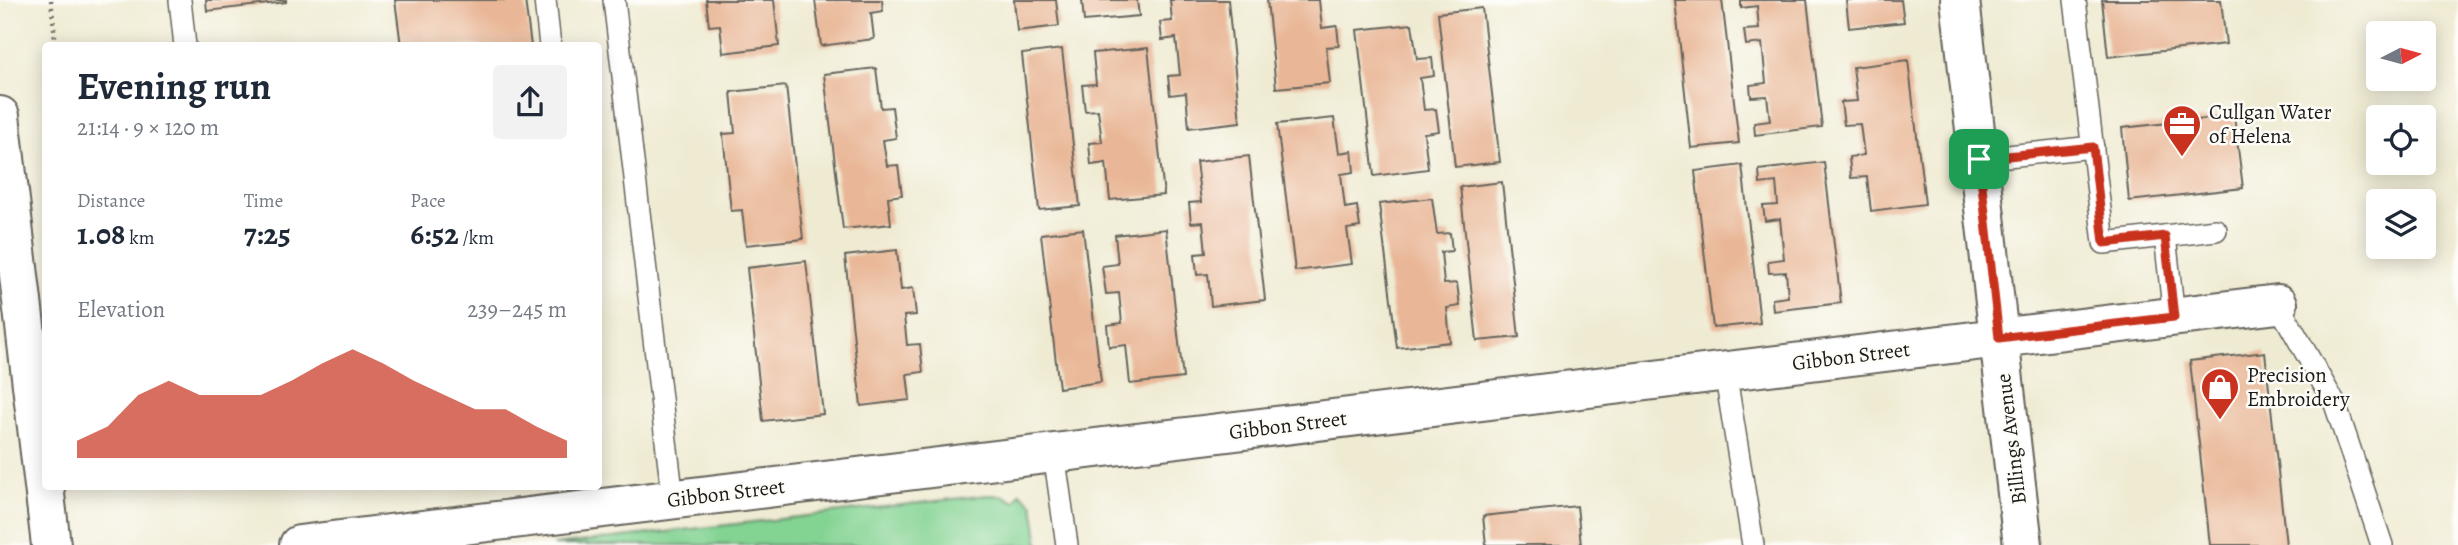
<!DOCTYPE html>
<meta charset="utf-8">
<style>
:root{--surface:#fff;--page:#f2f2f3;--text:#1f2937;--muted:#747a83;--accent:#c8321e}
body{margin:0;font-family:Alegreya,serif;background:var(--page);color:var(--text);height:100vh;display:flex;flex-direction:column;font-size:26px;white-space:nowrap}
*{box-sizing:border-box;margin:0}
p{font-size:23px;color:var(--muted)}
.icon{flex:none;width:38px;height:38px;fill:none;stroke:currentColor;stroke-width:2;stroke-linecap:round;stroke-linejoin:round}
.map{position:relative;flex:1;overflow:hidden}
.sheet{position:absolute;left:42px;top:42px;width:560px;height:448px;display:flex;flex-direction:column;background:var(--surface);border-radius:7px;box-shadow:0 4px 18px #0003}
.sheet>*{flex:none}
.needle{width:46px;rotate:84deg}
.fabs{position:absolute;left:2366px;top:21px;display:grid;gap:14px}
.fabs a{display:grid;place-items:center;width:70px;height:70px;border-radius:7px;background:var(--surface);box-shadow:0 4px 18px #0003;font-size:35px}
.pin{position:absolute;display:grid;place-items:center;width:60px;height:60px;color:#fff;margin:-30px;border-radius:14px;box-shadow:0 4px 10px #0006}
.round{display:grid;place-items:center;flex:none;width:74px;height:74px;border-radius:7px;background:var(--page)}
.summary{display:flex;align-items:center;justify-content:space-between;height:119px;padding:0 35px}
h1{font-size:38px;font-weight:700;line-height:52px}
.stats{display:grid;grid-template-columns:repeat(3,1fr);gap:10px;height:119px;padding:7px 35px}
.stats div{display:grid;align-content:center}
.stats b{font-size:30px;font-weight:700}
.stats small{font-size:19px;font-weight:400}
.stats p{font-size:19px}
.chart{height:196px;padding:14px 35px}
.chart p{display:flex;justify-content:space-between}
.chart svg{width:100%;height:126px;margin-top:7px;fill:var(--accent);opacity:.7}
.map>svg:first-child{display:block}
.green{fill:#83d393;stroke:#507858;stroke-width:2}
.building{fill:#e9b797}
.lines{fill:none;stroke-linecap:round;stroke-linejoin:round}
.lane-casing{stroke:#66645c;stroke-width:24}
.street-casing{stroke:#66645c;stroke-width:42}
.highway-casing{stroke:#66645c;stroke-width:42}
.path{stroke:#66645c;stroke-width:4.5;stroke-dasharray:2 5;stroke-linecap:butt}
.lane{stroke:#fff;stroke-width:21}
.street{stroke:#fff;stroke-width:38}
.highway{stroke:#fff;stroke-width:38}
.route-casing{stroke:#fff;stroke-width:14}
.route{stroke:#c8321e;stroke-width:9}
.labels{text-anchor:middle;stroke-width:5;stroke-linejoin:round;paint-order:stroke}
.poi-label{font-size:21px;fill:#1c1c1c;stroke:#fdfcf7;text-anchor:start}
.street-label{font-size:21px;fill:#1c1c1c;stroke:#fdfcf7}
</style>
<div class="map">
<svg width="2458" height="545" viewBox="0 0 2458 545">
<rect width="100%" height="100%" fill="#fdfcf7"/>
<filter id="ink" filterUnits="userSpaceOnUse"><feTurbulence type="fractalNoise" baseFrequency=".0143" numOctaves="2"/><feDisplacementMap in="SourceGraphic" scale="14" xChannelSelector="R" yChannelSelector="G"/><feConvolveMatrix kernelMatrix="1 2 1 2 8 2 1 2 1" color-interpolation-filters="sRGB"/></filter>
<filter id="wash" filterUnits="userSpaceOnUse"><feTurbulence type="fractalNoise" baseFrequency=".00686" numOctaves="4" result="noise"/><feDisplacementMap in="SourceGraphic" scale="28" xChannelSelector="R" yChannelSelector="G"/><feGaussianBlur stdDeviation="1.57" result="paint"/><feColorMatrix in="noise" values="0 0 0 0 0 0 0 0 0 0 0 0 0 0 0 0 0 1.4 0 .05"/><feComposite in="paint" operator="in"/></filter>
<g filter="url(#wash)">
<rect width="100%" height="100%" fill="#efebd3"/>
<path class="green" d="M1020,493L1033,504L1039,545H553L988,495L1004,496L1015,502Z"/>
<g id="blocks">
<g class="building">
<path d="M206,0H286V2L207,11Z"/>
<path d="M395,0H525L531,46H401Z"/>
<path d="M706,0H774L779,46L723,53L720,25L709,26Z"/>
<path d="M815,0H882L883,11L871,13L874,39L821,46Z"/>
<path d="M1014,0H1056L1059,26L1017,31Z"/>
<path d="M1082,0H1137L1139,16L1084,21Z"/>
<path d="M1170,0H1228L1240,122L1189,128L1186,93L1170,95L1168,76L1180,75L1176,38L1162,40L1160,22L1172,21Z"/>
<path d="M1267,0H1319L1322,28L1337,26L1339,46L1326,47L1330,83L1276,88Z"/>
<path d="M1675,0H1722L1739,143L1691,148Z"/>
<path d="M1741,0H1807L1822,127L1755,135L1754,123L1770,121L1767,96L1751,97L1750,85L1766,83L1762,43L1746,45L1744,30L1759,29L1757,6L1741,8Z"/>
<path d="M1846,0H1901L1904,22L1849,28Z"/>
<path d="M2102,0H2221L2226,44L2108,57Z"/>
<path d="M1482,8L1500,162L1455,167L1438,13Z"/>
<path d="M1412,24L1417,59L1432,58L1434,76L1420,78L1424,110L1436,109L1439,131L1424,133L1428,169L1374,176L1357,30Z"/>
<path d="M1148,48L1164,195L1110,200L1106,163L1091,165L1089,143L1102,142L1098,110L1085,111L1082,85L1096,84L1093,53Z"/>
<path d="M1062,49L1080,206L1039,210L1022,54Z"/>
<path d="M1908,60L1925,204L1871,211L1867,177L1851,178L1849,157L1864,155L1860,124L1844,125L1841,102L1857,101L1853,67Z"/>
<path d="M876,68L881,108L892,107L896,138L883,140L887,166L898,165L902,195L888,197L891,224L843,229L824,74Z"/>
<path d="M786,86L803,239L746,245L742,210L731,211L723,134L735,133L731,92Z"/>
<path d="M2234,116L2243,188L2129,201L2122,128Z"/>
<path d="M1334,118L1339,153L1352,151L1354,172L1341,174L1345,208L1357,206L1360,227L1347,229L1352,264L1295,271L1277,124Z"/>
<path d="M1249,156L1265,300L1211,306L1208,274L1197,275L1195,254L1206,253L1203,222L1191,223L1189,203L1201,202L1196,162Z"/>
<path d="M1824,162L1841,303L1773,311L1772,299L1788,297L1786,272L1769,273L1768,261L1784,259L1780,219L1765,221L1763,206L1778,205L1776,182L1760,184L1759,170Z"/>
<path d="M1742,165L1760,323L1713,328L1695,171Z"/>
<path d="M1502,182L1519,337L1477,341L1460,187Z"/>
<path d="M1432,198L1437,234L1450,233L1452,251L1441,252L1444,284L1457,283L1460,306L1447,308L1450,342L1397,348L1379,204Z"/>
<path d="M1083,229L1101,382L1059,388L1041,234Z"/>
<path d="M1166,229L1183,378L1130,384L1126,345L1109,347L1107,325L1122,323L1119,293L1106,294L1102,266L1118,264L1115,235Z"/>
<path d="M897,250L901,290L913,288L916,315L904,316L907,345L920,344L923,372L907,374L910,400L861,406L845,256Z"/>
<path d="M806,261L823,414L763,421L747,268Z"/>
<path d="M2265,352L2286,545H2210L2190,361Z"/>
<path d="M1577,506L1581,545H1486L1483,516Z"/>
</g>
</g>
</g>
<g filter="url(#ink)">
<use href="#blocks" fill-opacity="0" stroke="#66645c" stroke-width="2"/>
<g class="lines">
<defs>
<g id="lane">
<path d="M180,0L185,46"/>
<path d="M545,0L550,46"/>
<path d="M614,0L673,500"/>
<path d="M2075,0L2104,243L2216,230"/>
<path d="M1979,159L2093,147"/>
<path d="M2165,236L2174,317"/>
<path d="M2278,304L2335,404L2382,545"/>
<path d="M1725,371L1753,545"/>
<path d="M1054,453L1067,545"/>
</g>
<g id="street">
<path d="M1960,0L2023,545"/>
<path d="M299,545L2278,304"/>
</g>
<path id="highway" d="M0,116L51,545"/>
</defs>
<use href="#lane" class="lane-casing"/>
<use href="#street" class="street-casing"/>
<use href="#highway" class="highway-casing"/>
<g class="path">
<path d="M51,0L56,46"/>
<path d="M108,486V492"/>
</g>
<use href="#lane" class="lane"/>
<use href="#street" class="street"/>
<use href="#highway" class="highway"/>
</g>
</g>
<g class="lines" filter="url(#ink)">
<defs>
<path id="route" d="M2093,147L2104,243L2165,236L2174,317L1999,338L1979,159Z"/>
</defs>
<use href="#route" class="route-casing"/>
<use href="#route" class="route"/>
</g>
<defs>
<symbol id="office-pin" viewBox="-11 -11 22 30"><path d="M0 17L-7.5 6A9.5 9.5 0 1 1 7.5 6Z" fill="#c8321e" stroke="#fdfcf7"/><path d="M-6-3h4V-5.5h4V-3h4V5H-6ZM-1-4.5V-3h2v-1.5ZM-6 0V1H6V0Z" fill="#fff"/></symbol>
<symbol id="shop-pin" viewBox="-11 -11 22 30"><path d="M0 17L-7.5 6A9.5 9.5 0 1 1 7.5 6Z" fill="#c8321e" stroke="#fdfcf7"/><path d="M-5-2.5h2.3a2.7 3.5 0 0 1 5.4 0H5L5.5 6h-11ZM-1.5-2.5h3a1.5 2.3 0 0 0-3 0Z" fill="#fff"/></symbol>
</defs>
<g fill-rule="evenodd">
<use href="#office-pin" x="2160" y="102" width="44" height="60"/>
<use href="#shop-pin" x="2198" y="365" width="44" height="60"/>
</g>
<g class="labels">
<g class="poi-label">
<text x="2209" y="119">Cullgan Water<tspan x="2209" dy="24">of Helena</tspan></text>
<text x="2247" y="382">Precision<tspan x="2247" dy="24">Embroidery</tspan></text>
</g>
<g class="street-label">
<text transform="translate(1851 356) rotate(-7)" y="7">Gibbon Street</text>
<text transform="translate(1288 425) rotate(-7)" y="7">Gibbon Street</text>
<text transform="translate(2011 439) rotate(-97)" y="7">Billings Avenue</text>
<text transform="translate(726 493) rotate(-7)" y="7">Gibbon Street</text>
</g>
</g>
</svg>
<div class="fabs">
<a><svg class="needle" viewBox="-14 -14 28 28"><path d="M0-13l5 13h-10z" fill="#e53935"/><path d="M0 13l5-13h-10z" fill="#747a83"/></svg></a>
<a><svg class="icon" aria-label="locate" viewBox="0 0 24 24"><circle cx="12" cy="12" r="6"/><path d="M12 2v4M12 18v4M2 12h4M18 12h4"/></svg></a>
<a><svg class="icon" aria-label="layers" viewBox="0 0 24 24"><path d="M12 4l9 5-9 5-9-5zM3 14l9 5 9-5"/></svg></a>
</div>
<div class="pin" style="left:1979px;top:159px;background:#1e9e55"><svg class="icon" aria-label="arrive" viewBox="0 0 24 24"><path d="M6 21V4h12l-3 4 3 4H6"/></svg></div>
<section class="sheet">
<div class="summary"><div><h1>Evening run</h1><p>21:14 · 9 × 120 m</p></div><a class="round"><svg class="icon" aria-label="share" viewBox="0 0 24 24"><path d="M12 15V3M7 8l5-5 5 5M5 13v7h14v-7"/></svg></a></div>
<div class="stats">
<div><p>Distance</p><b>1.08<small> km</small></b></div>
<div><p>Time</p><b>7:25</b></div>
<div><p>Pace</p><b>6:52<small> /km</small></b></div>
</div>
<div class="chart"><p><span>Elevation</span>239–245 m</p>
<svg viewBox="0 0 160 44" preserveAspectRatio="none"><path d="M0 44V38L10 33L20 22L30 17L40 22L50 22L60 22L70 17L80 11L90 6L100 11L110 17L120 22L130 27L140 27L150 33L160 38V44z"/></svg>
</div>
</section>
</div>
